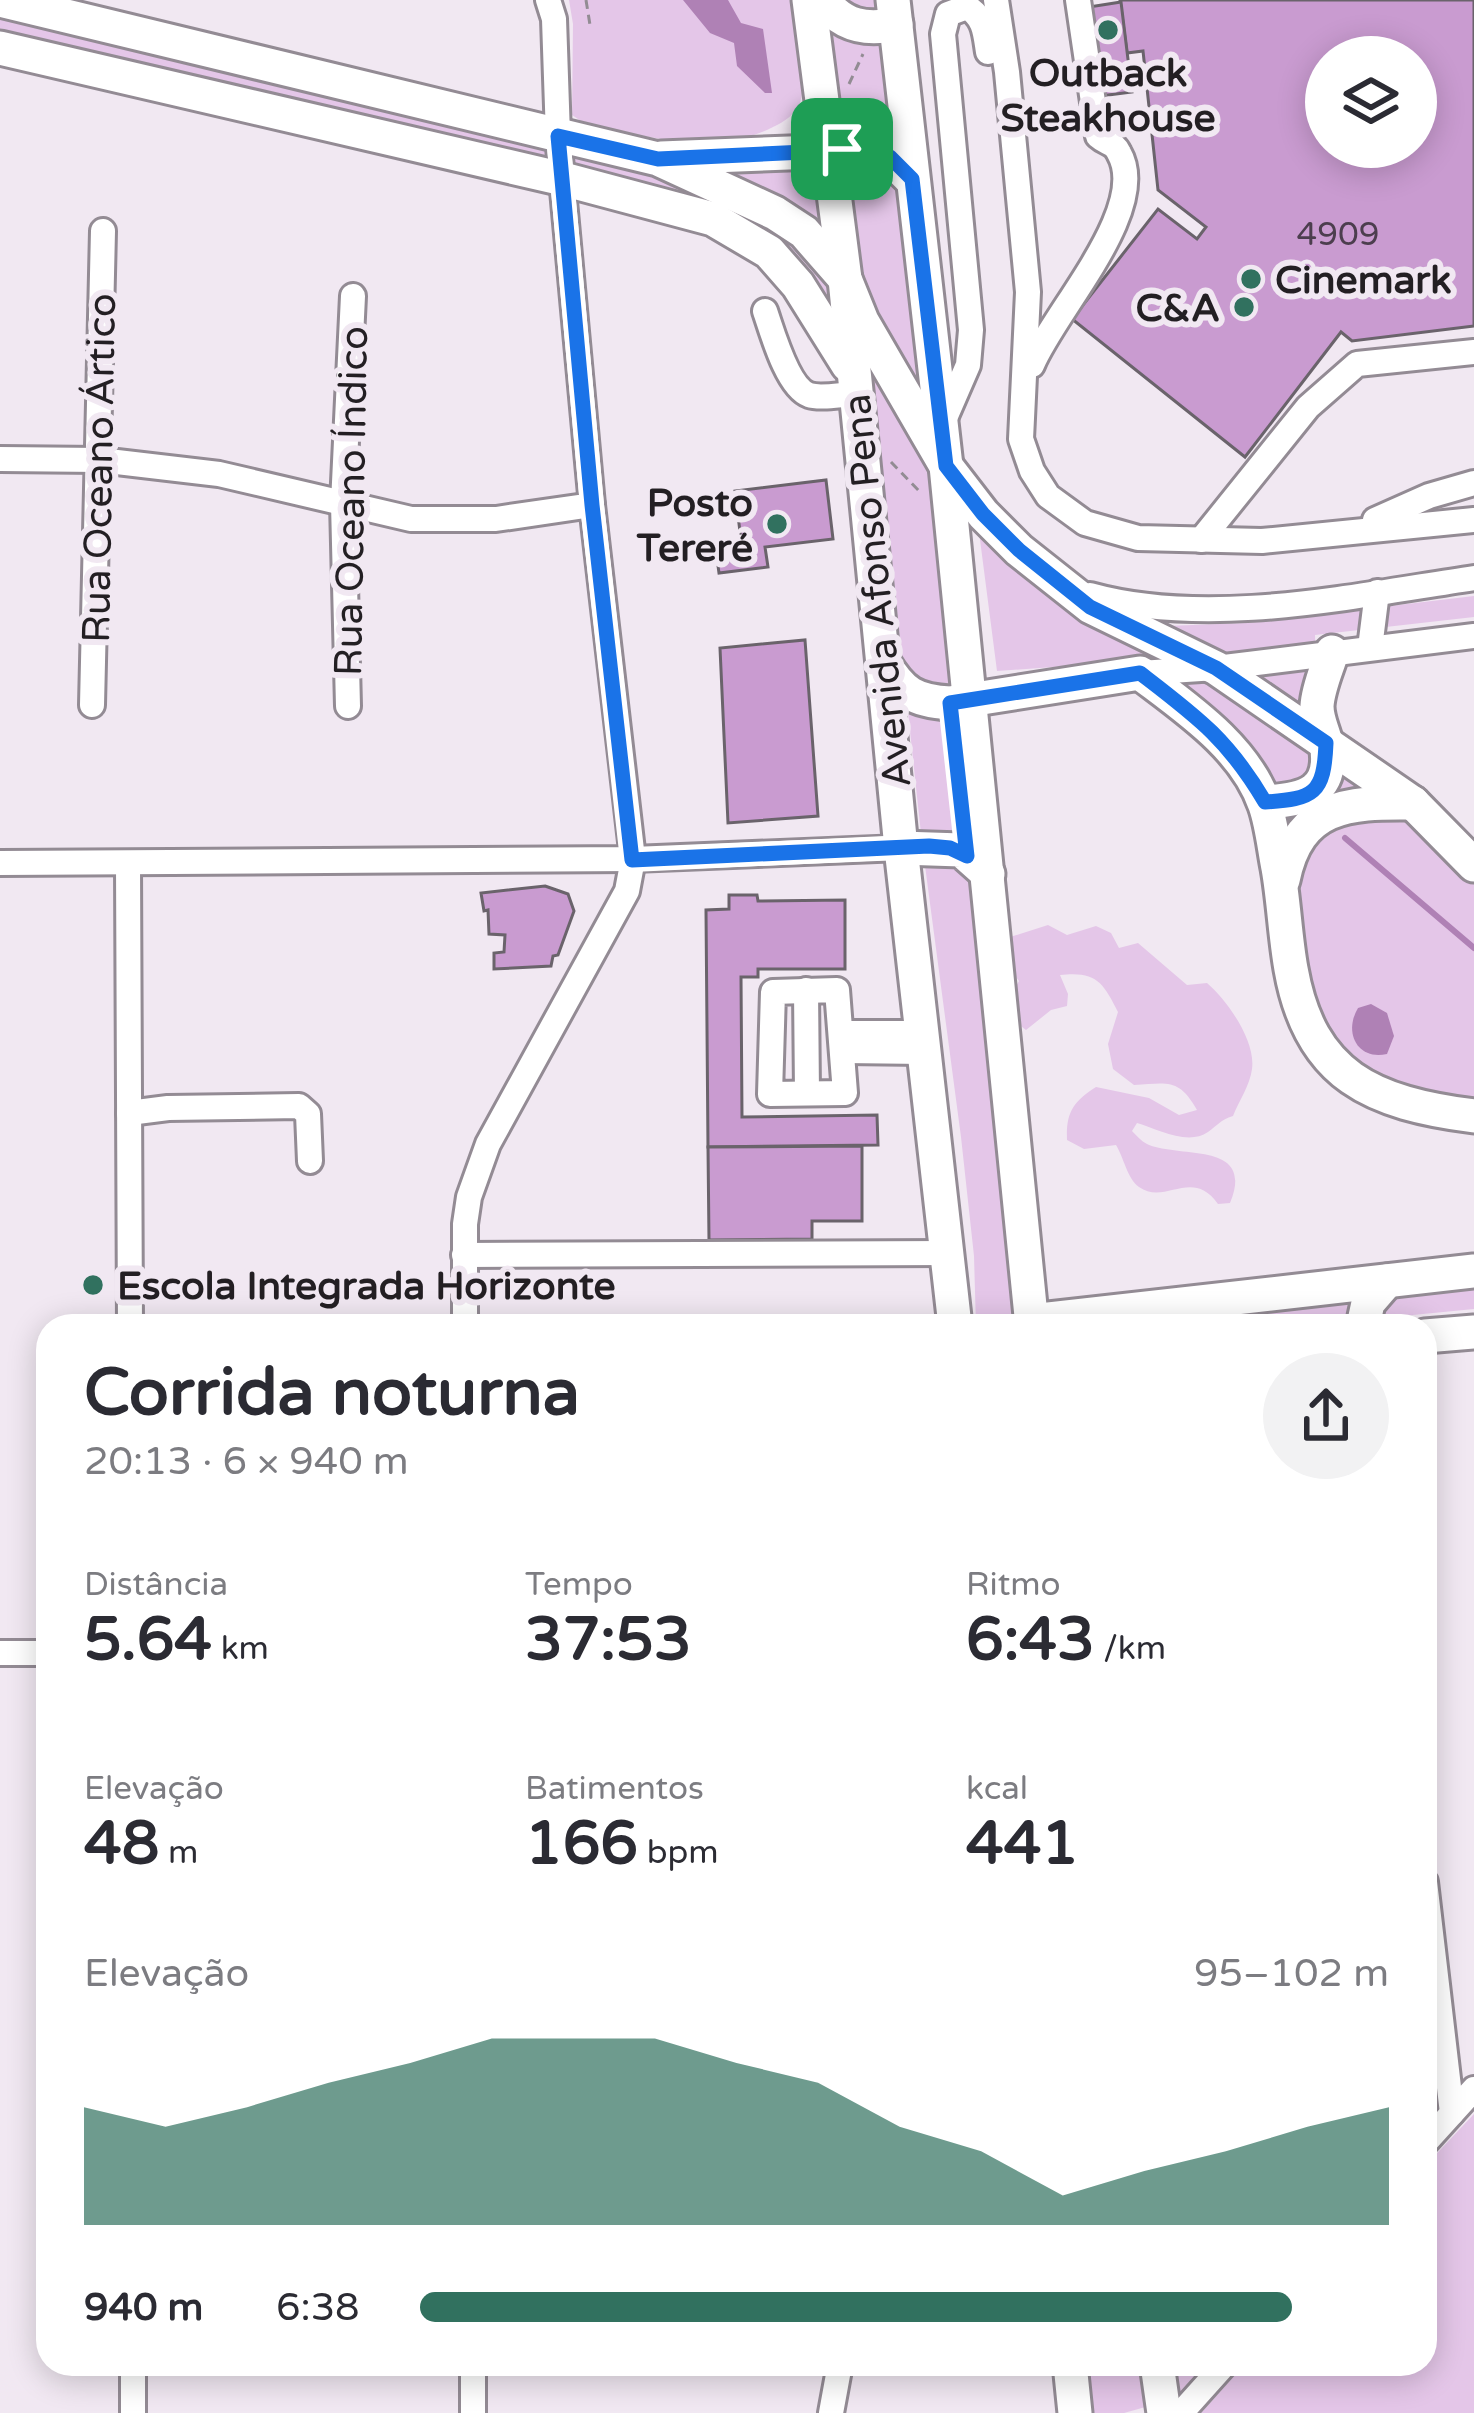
<!DOCTYPE html>
<html lang="pt">
<meta charset="utf-8">
<style>
:root{--surface:#fff;--page:#f2f2f3;--text:#2b2b33;--muted:#7c7c81;--accent:#31715f}
body{margin:0;font-family:"Varela Round",sans-serif;background:var(--page);color:var(--text);height:100vh;display:flex;flex-direction:column;font-size:45px;white-space:nowrap}
*{box-sizing:border-box;margin:0}
p{font-size:39px;color:var(--muted)}
.icon{flex:none;width:66px;height:66px;fill:none;stroke:currentColor;stroke-width:2;stroke-linecap:round;stroke-linejoin:round}
.map{position:relative;flex:1;overflow:hidden}
.panel{position:absolute;left:36px;top:1314px;width:1401px;height:1062px;display:flex;flex-direction:column;background:var(--surface);border-radius:36px;box-shadow:0 6px 30px #0003}
.panel>*{flex:none}
.tools{position:absolute;left:1305px;top:36px;display:grid;gap:24px}
.tools a{display:grid;place-items:center;width:132px;height:132px;border-radius:50%;background:var(--surface);box-shadow:0 6px 30px #0003;font-size:60px}
.pin{position:absolute;display:grid;place-items:center;width:102px;height:102px;color:#fff;margin:-51px;border-radius:24px;box-shadow:0 6px 18px #0006}
.round{display:grid;place-items:center;flex:none;width:126px;height:126px;border-radius:63px;background:var(--page)}
.overview{display:flex;align-items:center;justify-content:space-between;height:204px;padding:0 48px}
h1{font-size:66px;font-weight:700;line-height:90px}
.stats{display:grid;grid-template-columns:repeat(3,1fr);gap:18px;height:204px;padding:12px 48px}
.stats div{display:grid;align-content:center}
.stats b{font-size:60px;font-weight:700}
.stats small{font-size:33px;font-weight:400}
.stats p{font-size:33px}
.chart{height:336px;padding:24px 48px}
.chart p{display:flex;justify-content:space-between}
.chart svg{width:100%;height:216px;margin-top:12px;fill:var(--accent);opacity:.7}
ul{padding:0 48px;list-style:none;font-size:39px}
li{display:grid;grid-template-columns:192px 144px 1fr;align-items:center;height:90px}
li i{height:30px;border-radius:15px;background:var(--accent)}
.map>svg:first-child{display:block}
.green{fill:#e4c6e8}
.water{fill:#af81b5}
.lines{fill:none;stroke-linecap:round;stroke-linejoin:round}
.stream{stroke:#af81b5;stroke-width:6}
.building{fill:#c99bd0;stroke:#6a636b;stroke-width:3;fill-rule:evenodd}
.minor-casing{stroke:#938b94;stroke-width:30}
.major-casing{stroke:#938b94;stroke-width:39}
.path{stroke:#928c93;stroke-width:3;stroke-dasharray:9 6;stroke-linecap:butt}
.minor{stroke:#fff;stroke-width:24}
.major{stroke:#fff;stroke-width:33}
.route-casing{stroke:#fff;stroke-width:24}
.route{stroke:#1a73e8;stroke-width:15}
.poi-dot{fill:#31715f;stroke:#f1e8f2;stroke-width:4.5}
.labels{text-anchor:middle;stroke-width:12;stroke-linejoin:round;paint-order:stroke}
.number-label{font-size:33px;fill:#4c3e4e}
.poi-label{font-size:39px;font-weight:bold;fill:#231f23;stroke:#f1e8f2;text-anchor:start}
.street-label{font-size:39px;fill:#231f23;stroke:#f1e8f2}
</style>
<div class="map">
<svg width="1474" height="2413" viewBox="0 0 1474 2413">
<rect width="100%" height="100%" fill="#f1e8f2"/>
<g class="green">
<path d="M569,0H795C798,32 809,72 800,103C796,114 784,122 773,127C713,158 643,136 581,121L572,115L573,24Z"/>
<path d="M832,0H880L1032,1326H976L974,1256L961,1137L922,843L876,414L836,111Z"/>
<path d="M0,10L559,145L815,158L844,349L759,232L0,36Z"/>
<path d="M979,532L1008,565L1078,620L1166,626L1246,623L1474,596V617L1315,635L1316,669L1305,714L1196,648L1081,665L997,671Z"/>
<path d="M1207,677L1344,763L1474,874V1105C1372,1094 1325,1063 1305,960C1300,936 1301,911 1298,887C1294,859 1267,783 1254,757C1239,726 1207,710 1184,686Z"/>
<path d="M1048,925L1067,935L1096,926L1111,933L1119,948L1138,943L1187,985L1207,983C1227,1000 1256,1041 1252,1069C1250,1085 1239,1101 1233,1116C1220,1120 1218,1125 1208,1132C1188,1146 1157,1129 1137,1123L1132,1131C1137,1136 1141,1141 1147,1144C1179,1159 1256,1140 1230,1203L1218,1204C1192,1167 1165,1206 1139,1187C1127,1178 1124,1158 1116,1145L1084,1149L1067,1140C1066,1112 1073,1102 1096,1087L1149,1098L1179,1115L1197,1110C1179,1078 1168,1083 1134,1085L1113,1069L1108,1044L1118,1012C1103,982 1096,971 1060,975L1068,994L1067,1006L1051,1010L1026,1030L1013,1020L1008,1001L1019,981L1009,968L1007,938Z"/>
<path d="M1474,1282V1309L1300,1326H1074Z"/>
<path d="M1474,2114V2413H1201L1245,2364H1425V2166Z"/>
<path d="M1083,2364H1144L1149,2406L1124,2413H1090Z"/>
<path d="M1166,2364H1213L1172,2410Z"/>
</g>
<g class="water">
<path d="M683,0H728L741,23L763,29L772,93H765L737,66L734,43L710,33Z"/>
<path d="M1371,1004L1387,1013L1394,1036L1387,1054C1358,1061 1343,1033 1358,1008Z"/>
</g>
<g class="lines">
<path class="stream" d="M1345,838L1474,948"/>
</g>
<g class="building">
<path d="M1120,0H1474V326L1352,341L1341,332L1245,457L1072,319L1158,209L1197,239L1206,227L1158,190L1143,51L1127,53ZM1326,57H1416V147H1326Z"/>
<path d="M1121,2L1132,92L1100,96L1089,7Z"/>
<path d="M826,480L833,539L765,547L768,567L719,573L716,551L742,548L735,491Z"/>
<path d="M805,640L818,816L728,823L720,648Z"/>
<path d="M545,886L568,894L574,911L558,955L553,956L551,966L494,969V953L504,952L505,935L489,934L488,910L484,911L481,893Z"/>
<path d="M729,895H757L758,901L845,900V969H758V977H741L742,1117L877,1115L878,1145L708,1147L706,910L729,909Z"/>
<path d="M862,1146V1221H812V1239L709,1240L708,1147Z"/>
</g>
<g class="lines">
<defs>
<g id="minor">
<path d="M996,0L1007,72L1028,292L1021,439L1032,471L1048,496L1085,523L1138,538L1262,541L1474,520"/>
<path d="M765,311C772,331 787,387 809,395C821,399 843,394 857,394"/>
<path d="M1032,365C1054,311 1151,209 1119,153C1114,142 1107,144 1098,136L1078,0"/>
<path d="M942,425L968,365L971,330L943,34L948,14L967,7C985,18 985,33 988,52"/>
<path d="M0,459L100,460L219,474L411,519H496L592,505"/>
<path d="M1375,520L1429,496L1474,483"/>
<path d="M1201,540L1308,407L1357,364L1474,352"/>
<path d="M1090,595C1209,628 1353,596 1474,578"/>
<path d="M1370,648L1377,592"/>
<path d="M1140,673L1216,668L1474,636"/>
<path d="M92,705L103,231"/>
<path d="M348,706L343,503L353,296"/>
<path d="M0,863L633,859L901,848"/>
<path d="M128,865L130,1326"/>
<path d="M806,990L807,1093"/>
<path d="M837,990L845,1093L770,1094L773,992Z"/>
<path d="M842,1033H922"/>
<path d="M844,1051L925,1052"/>
<path d="M129,1113L168,1108L299,1106L308,1114L310,1161"/>
<path d="M464,1255L949,1253"/>
<path d="M465,1326V1224L469,1197L488,1144L627,891L633,859L592,505L558,136L554,19L548,0"/>
<path d="M0,1653H48"/>
<path d="M1425,1882L1452,2113"/>
<path d="M1425,2143L1474,2089"/>
<path d="M133,2364V2413"/>
<path d="M473,2364V2413"/>
<path d="M831,2413L840,2364"/>
<path d="M1181,2413L1225,2364"/>
</g>
<g id="major">
<path d="M0,0L658,159L775,213L804,232L845,279L862,321L946,466L983,514L1019,550L1091,607L1216,668L1413,803L1474,865"/>
<path d="M809,0L845,279L901,848L955,1326"/>
<path d="M823,0C842,26 866,31 896,24"/>
<path d="M893,0L946,466L1032,1326"/>
<path d="M0,48L563,179L713,219L769,252L798,285L848,365"/>
<path d="M661,158L868,150L889,157L912,180"/>
<path d="M884,663C902,693 915,701 950,703L1140,673C1186,708 1245,747 1265,805C1272,825 1274,848 1278,868C1284,902 1285,936 1291,969C1310,1077 1373,1103 1474,1116"/>
<path d="M1265,802C1305,800 1335,792 1326,743C1323,730 1317,720 1317,706C1318,688 1327,669 1332,652"/>
<path d="M901,848L961,850L988,874"/>
<path d="M1283,880C1298,805 1347,802 1413,803"/>
<path d="M1031,1321L1474,1271"/>
<path d="M1363,1326L1368,1303L1387,1281"/>
<path d="M1425,1336L1474,1332"/>
<path d="M1070,2364L1075,2413"/>
<path d="M1157,2364L1164,2413"/>
</g>
</defs>
<use href="#minor" class="minor-casing"/>
<use href="#major" class="major-casing"/>
<g class="path">
<path d="M586,0L590,25"/>
<path d="M849,84L863,54"/>
<path d="M891,462L922,494"/>
</g>
<use href="#minor" class="minor"/>
<use href="#major" class="major"/>
</g>
<g class="lines">
<defs>
<path id="route" d="M558,136L658,159L868,149L890,157L912,179L946,466L983,514L1019,550L1090,607L1216,668L1326,743C1324,794 1314,799 1265,802C1228,739 1196,716 1140,673L950,703L967,856L950,848L929,846L632,860L592,505Z"/>
</defs>
<use href="#route" class="route-casing"/>
<use href="#route" class="route"/>
</g>
<g class="poi-dot">
<circle cx="1108" cy="30" r="12"/>
<circle cx="1251" cy="279" r="12"/>
<circle cx="1244" cy="307" r="12"/>
<circle cx="777" cy="524" r="12"/>
<circle cx="93" cy="1285" r="12"/>
</g>
<g class="labels">
<g class="number-label">
<text x="1338" y="245">4909</text>
</g>
<g class="poi-label">
<text x="1108" y="86" text-anchor="middle">Outback<tspan x="1108" dy="45">Steakhouse</tspan></text>
<text x="1275" y="293">Cinemark</text>
<text x="1220" y="321" text-anchor="end">C&amp;A</text>
<text x="753" y="516" text-anchor="end">Posto<tspan x="753" dy="45">Tereré</tspan></text>
<text x="117" y="1299">Escola Integrada Horizonte</text>
</g>
<g class="street-label">
<text transform="translate(98 468) rotate(-89)" y="14">Rua Oceano Ártico</text>
<text transform="translate(350 501) rotate(-89)" y="14">Rua Oceano Índico</text>
<text transform="translate(876 591) rotate(-96)" y="14">Avenida Afonso Pena</text>
</g>
</g>
</svg>
<div class="tools">
<a><svg class="icon" aria-label="layers" viewBox="0 0 24 24"><path d="M12 4l9 5-9 5-9-5zM3 14l9 5 9-5"/></svg></a>
</div>
<div class="pin" style="left:842px;top:149px;background:#1e9e55"><svg class="icon" aria-label="arrive" viewBox="0 0 24 24"><path d="M6 21V4h12l-3 4 3 4H6"/></svg></div>
<section class="panel">
<div class="overview"><div><h1>Corrida noturna</h1><p>20:13 · 6 × 940 m</p></div><a class="round"><svg class="icon" aria-label="share" viewBox="0 0 24 24"><path d="M12 15V3M7 8l5-5 5 5M5 13v7h14v-7"/></svg></a></div>
<div class="stats">
<div><p>Distância</p><b>5.64<small> km</small></b></div>
<div><p>Tempo</p><b>37:53</b></div>
<div><p>Ritmo</p><b>6:43<small> /km</small></b></div>
</div>
<div class="stats">
<div><p>Elevação</p><b>48<small> m</small></b></div>
<div><p>Batimentos</p><b>166<small> bpm</small></b></div>
<div><p>kcal</p><b>441</b></div>
</div>
<div class="chart"><p><span>Elevação</span>95–102 m</p>
<svg viewBox="0 0 160 44" preserveAspectRatio="none"><path d="M0 44V20L10 24L20 20L30 15L40 11L50 6L60 6L70 6L80 11L90 15L100 24L110 29L120 38L130 33L140 29L150 24L160 20V44z"/></svg>
</div>
<ul>
<li><b>940 m</b>6:38<i style="width:90%"></i></li>
</ul>
</section>
</div>
